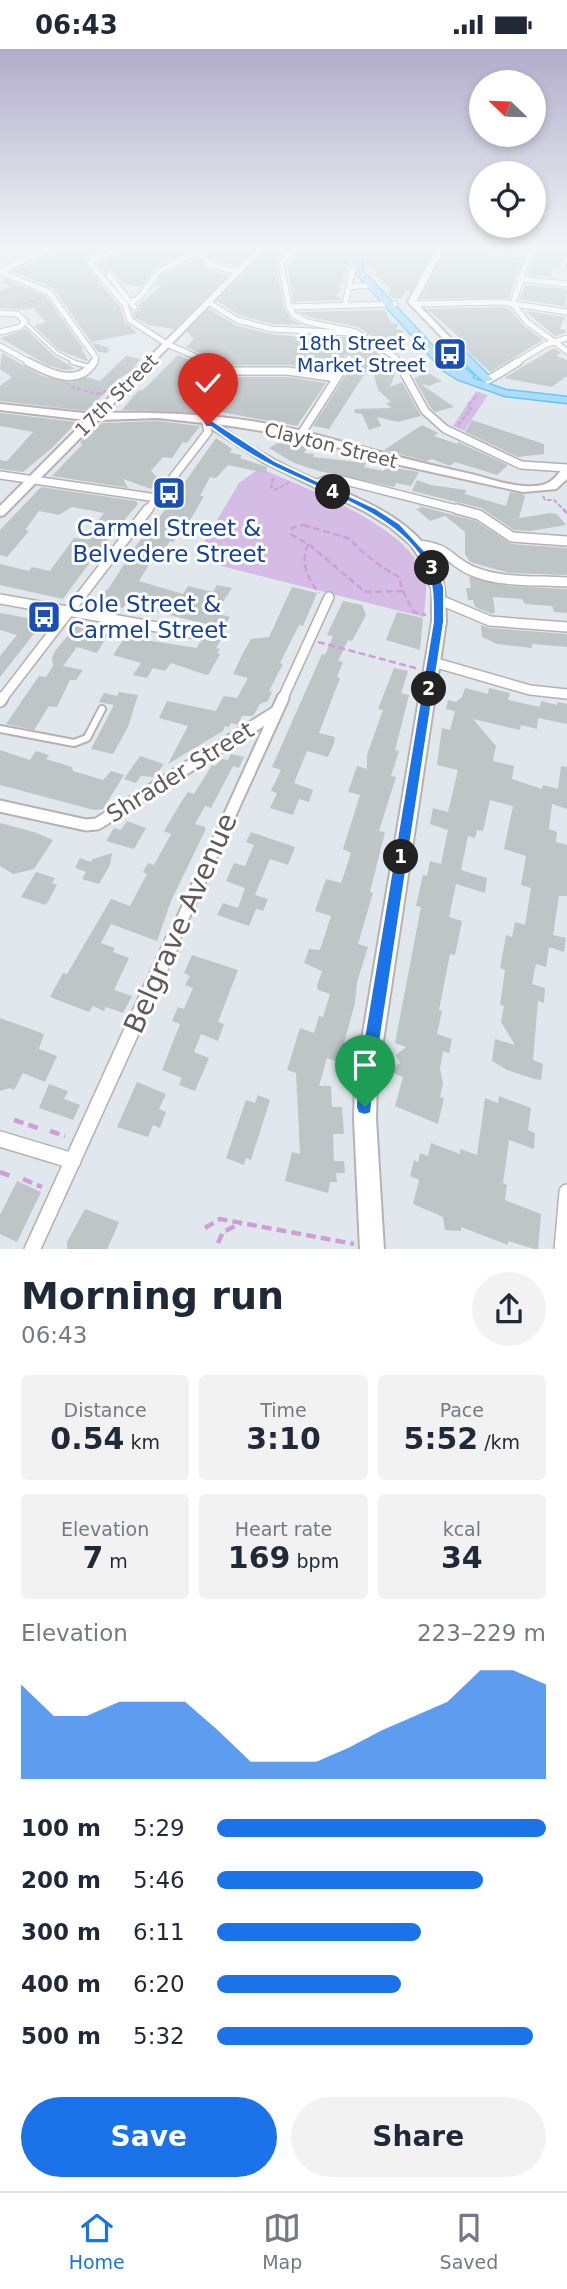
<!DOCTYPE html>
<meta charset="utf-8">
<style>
:root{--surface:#fff;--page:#f2f2f3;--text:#1f2937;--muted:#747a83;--line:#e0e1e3;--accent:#1a73e8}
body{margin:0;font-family:"DejaVu Sans",sans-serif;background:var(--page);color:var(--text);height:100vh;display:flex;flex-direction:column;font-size:26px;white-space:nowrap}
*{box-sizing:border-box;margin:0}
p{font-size:23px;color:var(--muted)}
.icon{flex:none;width:38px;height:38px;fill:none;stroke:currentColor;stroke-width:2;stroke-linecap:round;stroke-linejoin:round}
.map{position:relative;height:1200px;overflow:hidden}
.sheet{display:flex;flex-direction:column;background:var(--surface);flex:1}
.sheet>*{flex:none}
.needle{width:46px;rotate:293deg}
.fabs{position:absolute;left:469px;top:21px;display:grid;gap:14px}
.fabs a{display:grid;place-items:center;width:77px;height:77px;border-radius:50%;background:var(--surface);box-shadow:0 4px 10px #0003;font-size:35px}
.pin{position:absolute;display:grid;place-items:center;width:60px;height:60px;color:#fff;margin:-72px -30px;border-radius:50% 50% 50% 0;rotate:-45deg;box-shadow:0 0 7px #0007}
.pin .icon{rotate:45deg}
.km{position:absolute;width:35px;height:35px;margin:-18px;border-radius:50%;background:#222;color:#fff;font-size:19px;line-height:35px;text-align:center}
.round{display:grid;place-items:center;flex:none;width:74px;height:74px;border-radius:37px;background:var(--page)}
.summary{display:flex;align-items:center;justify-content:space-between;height:119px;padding:0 21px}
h1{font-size:38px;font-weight:700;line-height:52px}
.metrics{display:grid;grid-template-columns:repeat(3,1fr);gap:10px;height:119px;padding:7px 21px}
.metrics div{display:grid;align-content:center;border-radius:7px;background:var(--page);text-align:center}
.metrics b{font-size:30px;font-weight:700}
.metrics small{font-size:19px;font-weight:400}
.metrics p{font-size:19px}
.chart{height:196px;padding:14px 21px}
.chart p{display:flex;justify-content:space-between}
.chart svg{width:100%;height:126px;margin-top:7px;fill:var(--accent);opacity:.7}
.primary-button{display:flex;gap:14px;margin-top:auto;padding:14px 21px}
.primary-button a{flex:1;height:80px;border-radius:42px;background:var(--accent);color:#fff;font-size:28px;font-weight:700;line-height:80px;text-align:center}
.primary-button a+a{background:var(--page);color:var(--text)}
ul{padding:0 21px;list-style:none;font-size:23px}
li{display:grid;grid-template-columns:112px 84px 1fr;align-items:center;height:52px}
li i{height:18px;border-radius:9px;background:var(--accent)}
.status{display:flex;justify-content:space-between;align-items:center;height:49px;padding:0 35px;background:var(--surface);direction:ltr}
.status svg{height:19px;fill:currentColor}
.tabs{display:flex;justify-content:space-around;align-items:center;height:98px;border-top:2px solid var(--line);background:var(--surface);font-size:19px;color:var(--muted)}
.tabs a{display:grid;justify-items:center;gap:4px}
.tabs .active{color:var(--accent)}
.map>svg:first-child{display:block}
.green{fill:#d4bce5}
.building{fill:#bdc5c7}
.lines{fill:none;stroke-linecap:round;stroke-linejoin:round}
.lane-far2-casing{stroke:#b7b0ae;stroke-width:4.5}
.lane-far1-casing{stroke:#b7b0ae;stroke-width:6}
.lane-casing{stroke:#b7b0ae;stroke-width:10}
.street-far4-casing{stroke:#b7b0ae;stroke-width:7}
.street-far3-casing{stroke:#b7b0ae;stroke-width:10}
.street-far2-casing{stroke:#b7b0ae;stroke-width:12}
.street-far1-casing{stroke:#b7b0ae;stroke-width:15}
.street-casing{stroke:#b7b0ae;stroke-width:18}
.secondary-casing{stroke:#b9b1b0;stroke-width:4}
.primary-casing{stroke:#53c2f3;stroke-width:3}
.path-far2{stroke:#ce9fd7;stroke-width:2;stroke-dasharray:4.5 2;stroke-linecap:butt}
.path-far1{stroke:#ce9fd7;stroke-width:2.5;stroke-dasharray:7 3.5;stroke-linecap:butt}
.path{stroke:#ce9fd7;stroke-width:4.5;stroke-dasharray:10 5;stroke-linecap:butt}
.lane-far2{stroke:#fff;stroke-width:2.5}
.lane-far1{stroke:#fff;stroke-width:3.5}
.lane{stroke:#fff;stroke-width:6}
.street-far4{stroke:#fff;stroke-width:5}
.street-far3{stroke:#fff;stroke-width:7}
.street-far2{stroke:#fff;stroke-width:9}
.street-far1{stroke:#fff;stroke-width:11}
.street{stroke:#fff;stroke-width:15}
.secondary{fill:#fff;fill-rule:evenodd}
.primary{fill:#a3d8ff;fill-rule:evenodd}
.route{fill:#1a73e8;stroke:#fff;stroke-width:2}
.labels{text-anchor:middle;stroke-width:6;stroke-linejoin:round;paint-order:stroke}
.far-transit-label{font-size:19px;fill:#164399;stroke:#fff;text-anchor:end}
.far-street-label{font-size:19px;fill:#625a59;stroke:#fff}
.transit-label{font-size:23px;fill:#164399;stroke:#fff}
.street-label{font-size:23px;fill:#625a59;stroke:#fff}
.near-street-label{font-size:28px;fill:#625a59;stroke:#fff}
</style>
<div class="status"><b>06:43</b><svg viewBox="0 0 49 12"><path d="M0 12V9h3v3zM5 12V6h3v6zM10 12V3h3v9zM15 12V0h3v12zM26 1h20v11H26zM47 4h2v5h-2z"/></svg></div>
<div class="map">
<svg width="567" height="1201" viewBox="0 0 567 1201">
<rect width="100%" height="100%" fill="#e0e8ed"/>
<g class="green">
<path d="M476,342L488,346L464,382L453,377Z"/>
<path d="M260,419C306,440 412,477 425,530C428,541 424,557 424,568L194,510L239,434Z"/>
</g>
<g class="building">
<path d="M60,198H97L88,207L86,218L120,258L125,273L137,284L91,293L109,299L108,304L98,303L53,239L12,222L57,203Z"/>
<path d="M127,198H196L156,218L141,238L122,234L112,221L104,223L98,216L124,203Z"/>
<path d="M207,198H251L255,199L236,217L213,211L205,202Z"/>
<path d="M278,198H290L283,203L276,215L284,259L291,270L302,276L272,275L239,266L217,252L268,200Z"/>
<path d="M306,198H361L352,209L339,239H341L336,248H341L340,251L293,253L287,216Z"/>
<path d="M376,198H434L410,244L406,241L401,250L392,249L389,246L390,237L385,236L377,228L375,221L365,214Z"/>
<path d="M447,198H464L468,203L522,209L509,249L421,250Z"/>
<path d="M536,198H566L559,218L553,217L551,228L528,226Z"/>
<path d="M198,209L208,221L228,226L174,280L148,276L134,268L133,263L138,262L139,256L162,236L154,238L162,226Z"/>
<path d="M4,230L46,247L84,301L81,300L88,310L86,312L59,301L34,277L46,273L33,259L23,261L0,259V242L11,237L0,234Z"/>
<path d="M525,236L567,240L565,255L567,258L520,250Z"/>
<path d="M502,258L510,260L524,277L543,291L490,323L462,297L458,287L427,260Z"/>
<path d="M209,260L235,276L270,285L323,290L325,288H354L376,302L396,322L390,338L402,333L421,367L398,373L377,368L381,377L369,381L362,365L354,364L355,360L391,359L386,354L391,353L378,341L371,315L329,380L313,377L352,316L353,306L346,305L334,322L288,316H228L186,298L194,290L187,282Z"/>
<path d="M385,261L391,274L398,275L397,280L404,282L397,295L381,293L358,278L309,268L299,263Z"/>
<path d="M525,262L565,268L560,280L565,281V284L555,287Z"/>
<path d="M26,280L54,307L75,320L64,321L47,316L0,289Z"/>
<path d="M554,299L561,304L557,306L559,308L567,311V327L552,338L504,329Z"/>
<path d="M2,304L42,327L71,333L87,328L100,332L126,307L140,310L132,322L118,330L87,362L0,352V337L12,328L0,320Z"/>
<path d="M178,306L226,328H288L326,334L297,377L215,362L210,365L122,361L138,342L143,341Z"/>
<path d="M428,324L442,332L429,337L421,335L454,358L435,363L430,358L414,329Z"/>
<path d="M0,364L77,373L52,399L23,423L0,420V411L7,412L33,383L0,377Z"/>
<path d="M472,371L544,395V405L518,408L465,383Z"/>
<path d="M158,372L200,377L187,394L183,393L172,409L163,408L151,422L158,429L151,440L123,430L128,439L52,427L76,402L82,396L80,393L102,374Z"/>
<path d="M422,376L438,384L434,387L457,395L458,393L508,416L497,426L455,413L450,417L432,410L426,412L384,401Z"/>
<path d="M216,389L232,400L230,404L242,406L240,409L267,418L266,424L228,416L216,429L210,428L200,447H204L192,468L173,493L170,492L156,515L150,514L139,532L183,545L188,537L213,543L217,536L232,539L216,564L230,568L225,576L229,577L216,599L220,600L217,604L220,605L209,625L206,626L171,614L165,622L153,619L147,629L133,626L141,614L113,606L125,588L197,599L200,593L208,590L207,581L210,576L145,560L151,552L130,548L123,559L94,554L101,543H104L109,539L135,498L169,456Z"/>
<path d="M278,394L308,397L304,404L314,405L313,408L366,414L364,418L383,422L388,418L419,423L411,437L396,434L394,438L319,422L294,414L269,399Z"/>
<path d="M417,431L431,436L466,441L465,445L506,457L510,443L522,445L525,447L519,469L550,464L557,465L566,476L530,482L514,481L481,459L412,442Z"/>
<path d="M41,438L136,452L138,455L99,501L63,550L0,536V515L29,522L32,518L50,522L74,489L84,490L104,464L72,458L59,466L39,462L25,481L29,482L7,508L0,506V481Z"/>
<path d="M419,457L476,472L511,495L567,499V526L509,524L470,513L465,505V483L445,467L430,472L416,460L421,459Z"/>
<path d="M469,528L508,537L567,540V564L554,563L552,557L525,555L522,550L493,548L495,563L492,565L475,558L473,551H468L466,539H471Z"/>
<path d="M292,538L317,544L303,577L299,576L280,614L283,615L269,642L272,643L268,652L260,655L253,667H242L238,676L231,674L229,678L225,677L223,682L168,715L188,677L159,669L167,652L216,662L224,647L237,649L248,629L233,625L243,604L251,590L269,588Z"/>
<path d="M343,552L362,556L366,566L352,592L348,591L338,612L343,613L337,628L340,629L319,684L335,688L334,694L328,708L307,702L294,734L313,741L309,753L299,750L293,766L270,759L277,744L271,742L281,721L272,718L322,605L325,606L333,587L327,586Z"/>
<path d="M397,563L423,569L420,601L386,591Z"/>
<path d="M0,564L44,572L0,628V607L17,586L0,581Z"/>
<path d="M481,576L489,579L567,585V598L532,595V599L497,595L482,588Z"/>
<path d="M76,577L108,585L97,604L77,598L63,617L83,621L76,631H70L57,658L49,657L34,681L6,675L39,627L46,628L53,617L52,609L55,602Z"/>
<path d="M394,619L408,622L401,644L409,646L395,701L399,702L391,727L396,728L379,782L385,783L370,843L373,844L358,895L368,898L357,933L355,954L339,1013L327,1009L319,1037H331L332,1058H342L344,1085H333L334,1112H344L345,1124H336L337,1133H330L328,1144L285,1132L292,1103L300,1105L296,1024L287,1021L300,979L314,984L319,967L323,968L330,945L318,941L317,937L322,922L304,914L309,900L320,901L331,867L315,862L326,830L341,834L351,804L343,800L360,746L348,743L357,717L367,720V706L383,661L378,660Z"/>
<path d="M465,639L488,645L489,639L510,644L508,651L540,658L541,652L557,656V653L567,655V675L538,669L537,680L521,676L520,681L473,670L496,697L493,712L514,717L512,730L542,740L543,736L558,740L561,717L567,718V760L552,755L549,780L557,783L556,793L567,796V847H559L553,886L566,889L564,903L549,898L546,918L536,915L532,935L545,939L544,954L538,952L533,1011L543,1015L541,1031L534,1030L507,1021L492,1012L495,990L515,996L501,973L504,957L500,956L505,921L500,919L506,886L512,888L515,873L525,876L531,839L521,836L526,807L504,800L513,757L490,751L483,782L477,781L475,789L468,787L461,821L487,829L485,844L456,835L449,868L462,872L455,906L450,905L439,961L442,962L437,985L452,990L449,1004L443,1002L440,1020L443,1034L440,1048L444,1049L438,1075L395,1057L403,1028L393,1024L395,1017L400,1014L396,1006L406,998L395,994L421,858L416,857L423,826L427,827L430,812L441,815L448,781L430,775L433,759L448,763L458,721L437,716L442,679L450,681L455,662L446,660L448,651L456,653L462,648Z"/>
<path d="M119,643L138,646L128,678L113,705L91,700L114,656L99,653L104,644L117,647Z"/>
<path d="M0,701L30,711L36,702L49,706L46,710L72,718L73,722L103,731L111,722L124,726L103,760L94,761L0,736Z"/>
<path d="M231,705L244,708L239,719L233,717L211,759L205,757L195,775L205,778V782L171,852L157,892L111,875L101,894L115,899L113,903L129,909L114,941L132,947L123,964L106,958L104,962L93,957L89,963L50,948L63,924L67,925L111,850L130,857L147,825L143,823L148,814L154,816L171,785L164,782L183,750L188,743L194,745L212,716L215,717L222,710L228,711Z"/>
<path d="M140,707L164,715L154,728L141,727L136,734L124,730Z"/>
<path d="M127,772L146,779L134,800L106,792L114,779L121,781Z"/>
<path d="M0,774L34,783L53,791L34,820L13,825L0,817Z"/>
<path d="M251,783L295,798L288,816L270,810L255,846L268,850L263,862L256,860L249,877L217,866L223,854L238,859L245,839L226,832L234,814L245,817L254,796L246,793Z"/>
<path d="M112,804L110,816L99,835L82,830L86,823L75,819L80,809L91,813L93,810Z"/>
<path d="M36,823L55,829L52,834L57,836L46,856L21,848Z"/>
<path d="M192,906L238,921L218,973L224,975L218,992L201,985L194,1003L209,1009L195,1042L179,1036L182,1029L162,1021L180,975L172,972L178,958L184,960L193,939L185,936L190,927L184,924Z"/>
<path d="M0,969L44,985L39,1000L57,1007L45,1033L23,1024L14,1041L9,1039L0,1042Z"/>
<path d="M137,1033L166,1045L159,1060L166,1063L160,1079L153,1076L148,1088L117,1078Z"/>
<path d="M49,1035L68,1042L64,1050L80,1056L73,1071L39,1059Z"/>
<path d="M258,1046L270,1051L251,1111L246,1109L244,1116L226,1109L246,1051L255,1054Z"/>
<path d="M499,1047L531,1059L528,1081L535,1084L534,1100L509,1091L503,1134L507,1136L505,1151L541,1165L538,1201L508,1192V1196L461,1178V1182L445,1181L443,1168L413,1155L419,1131L410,1127L414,1111L418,1113L420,1104L428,1107L431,1094L460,1105V1100L477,1106L485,1049L498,1054Z"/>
<path d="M17,1132L41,1143L17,1193L0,1185V1166Z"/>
<path d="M85,1160L119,1173L107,1201H67V1193Z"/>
</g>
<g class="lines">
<defs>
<g id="lane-far2">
<path d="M0,205L11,198"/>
<path d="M563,220L567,205"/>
<path d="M25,274L57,304L77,314"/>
</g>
<path id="lane-far1" d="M72,313L90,318"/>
<path id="lane" d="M0,680L74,694L87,689L102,660"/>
<g id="street-far4">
<path d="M105,198L93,209L91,216L125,255L130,271L167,295L210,314"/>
<path d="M301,198L287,206L281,215L289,258L294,266L307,273L356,283L395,308L399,314"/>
<path d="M469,198L529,205"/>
<path d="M531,198L513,255L527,273L567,302"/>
<path d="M199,203L210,216L239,223"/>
<path d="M93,212L122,198"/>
<path d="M0,222L55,198"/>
<path d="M0,223L49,243L96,309L93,314"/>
<path d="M109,226L134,258"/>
<path d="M520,230L567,235"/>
<path d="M349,238L370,236"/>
<path d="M132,253L139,249L159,222L199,203L202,198"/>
<path d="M208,253L237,271L271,280L351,284"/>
<path d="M413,255L502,253L567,263"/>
<path d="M345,256L352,223L357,214"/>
<path d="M289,258L395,255"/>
<path d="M0,264L17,265L25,272L20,278L0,283"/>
<path d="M0,297L31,314"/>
<path d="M346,314L349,309"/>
<path d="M515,314L545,296L567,289"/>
</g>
<g id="street-far3">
<path d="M28,313C49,324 78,339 94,313"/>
<path d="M206,313L227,322H288L336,329"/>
<path d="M398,313L425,362L445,380L521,416L567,419"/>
<path d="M488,331L518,313"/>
<path d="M301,385L347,313"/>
<path d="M0,426L157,449"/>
<path d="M316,435L327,430L342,431L464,462"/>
<path d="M147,462L208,383L205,370"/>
</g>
<g id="street-far2">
<path d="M457,460L479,466L512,488L567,492"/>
<path d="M417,496C453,499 448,513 475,523C503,534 537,531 567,533"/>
<path d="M0,550L202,586"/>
<path d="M440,551L490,572L567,578"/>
<path d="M433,613L530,641L567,645"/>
<path d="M1,651L148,460"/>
<path d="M282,651L329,548"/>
</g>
<g id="street-far1">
<path d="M0,652L2,649"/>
<path d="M0,757L86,776L97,775L276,663"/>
<path d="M172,893L283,649"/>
</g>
<g id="street">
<path d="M0,1090L73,1112"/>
<path d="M32,1201L173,891"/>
<path d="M562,1201L567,1143"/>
</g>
<g id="secondary">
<path d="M259,198H266L104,364C171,363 240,366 306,383C361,398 415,413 471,425C488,429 506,436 524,437C545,438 552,435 563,418L567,417V430L556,440L523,443L400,416L300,388L218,375C242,393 268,409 296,422C344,445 411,463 437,515C446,534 445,553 446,573L377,1032L376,1070L384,1201H360L354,1070L355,1032L432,573V541L424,516L411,496L390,478L366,463L265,414L203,374L158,369L98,371L4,466L0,467V457L86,371L0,361V355L93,365Z"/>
<path d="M437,198H445L416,253L461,300L462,302L458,305L408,253Z"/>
</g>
<path id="primary" d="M365,198H373L362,211L363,222L451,317L453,318V302L462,300L493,331L484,333L463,313V318L474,327L472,329L505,341L567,348V354L505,347L457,330L443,321L355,223L354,211Z"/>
</defs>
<use href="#lane-far2" class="lane-far2-casing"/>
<use href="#lane-far1" class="lane-far1-casing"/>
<use href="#lane" class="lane-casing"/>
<use href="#street-far4" class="street-far4-casing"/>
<use href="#street-far3" class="street-far3-casing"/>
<use href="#street-far2" class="street-far2-casing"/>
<use href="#street-far1" class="street-far1-casing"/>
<use href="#street" class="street-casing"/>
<use href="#secondary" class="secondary-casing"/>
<use href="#primary" class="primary-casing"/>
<g class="path-far2">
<path d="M17,256L41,250"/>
<path d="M71,338L97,345L105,342L101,346"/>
<path d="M458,376L471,360L468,356L478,346"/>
<path d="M273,429L271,438L275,441L290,433"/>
<path d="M543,447L545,451H554L565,462"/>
</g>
<g class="path-far1">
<path d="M563,460L567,464"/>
<path d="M303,476L351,490C356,500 388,523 399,528L403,542L365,543L311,497L291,485L292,479Z"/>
<path d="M308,495C300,513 307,529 319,544"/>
<path d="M403,542L414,563L426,566"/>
<path d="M318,593L419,620"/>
</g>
<g class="path">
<path d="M14,1071L38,1079"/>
<path d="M50,1082L65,1087"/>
<path d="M0,1123L10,1127"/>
<path d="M23,1130L42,1138"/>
<path d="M205,1179L220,1170L354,1195"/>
<path d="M218,1194L223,1183L241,1174"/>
</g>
<use href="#lane-far2" class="lane-far2"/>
<use href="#lane-far1" class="lane-far1"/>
<use href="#lane" class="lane"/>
<use href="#street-far4" class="street-far4"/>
<use href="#street-far3" class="street-far3"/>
<use href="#street-far2" class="street-far2"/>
<use href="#street-far1" class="street-far1"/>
<use href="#street" class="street"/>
<use href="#secondary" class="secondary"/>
<use href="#primary" class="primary"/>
</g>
<linearGradient id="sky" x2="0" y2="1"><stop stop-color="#b1acca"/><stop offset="0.54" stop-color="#f1f5f7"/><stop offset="1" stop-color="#f1f5f7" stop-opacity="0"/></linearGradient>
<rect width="567" height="366" fill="url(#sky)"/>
<path class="route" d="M205,367L275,412L375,459L400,475L434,512L444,538V573L374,1032L371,1064L365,1066L358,1064L356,1058L357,1032L433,573C433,553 434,535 425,516C402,466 316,440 270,416C249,405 229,392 211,378H206L201,370Z"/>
<defs>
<symbol id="bus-square" viewBox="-11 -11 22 22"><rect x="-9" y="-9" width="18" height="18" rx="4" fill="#1a4fb4" stroke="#fff"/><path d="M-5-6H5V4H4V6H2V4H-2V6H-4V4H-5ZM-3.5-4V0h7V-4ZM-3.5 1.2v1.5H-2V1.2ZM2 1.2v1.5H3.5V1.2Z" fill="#fff"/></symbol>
</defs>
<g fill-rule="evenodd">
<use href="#bus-square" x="431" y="286" width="38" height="38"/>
<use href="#bus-square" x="150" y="425" width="38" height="38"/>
<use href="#bus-square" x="25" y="549" width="38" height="38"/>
</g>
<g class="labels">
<g class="far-transit-label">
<text x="426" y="301">18th Street &amp;<tspan x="426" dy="22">Market Street</tspan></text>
</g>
<g class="far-street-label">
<text transform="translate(116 346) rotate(-45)" y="7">17th Street</text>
<text transform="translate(331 396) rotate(14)" y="7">Clayton Street</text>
</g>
<g class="transit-label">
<text x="169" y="487">Carmel Street &amp;<tspan x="169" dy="26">Belvedere Street</tspan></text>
<text x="68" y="563" text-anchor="start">Cole Street &amp;<tspan x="68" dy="26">Carmel Street</tspan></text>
</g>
<g class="street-label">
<text transform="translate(180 723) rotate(-32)" y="8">Shrader Street</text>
</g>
<g class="near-street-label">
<text transform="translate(180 874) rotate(-66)" y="10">Belgrave Avenue</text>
</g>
</g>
</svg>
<div class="fabs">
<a><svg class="needle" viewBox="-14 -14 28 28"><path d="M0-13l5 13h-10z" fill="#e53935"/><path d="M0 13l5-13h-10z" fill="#747a83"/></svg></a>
<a><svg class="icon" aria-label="locate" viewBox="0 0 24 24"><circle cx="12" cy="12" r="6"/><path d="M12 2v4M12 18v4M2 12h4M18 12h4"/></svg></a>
</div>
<div class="pin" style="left:365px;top:1058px;background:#1e9e55"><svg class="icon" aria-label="arrive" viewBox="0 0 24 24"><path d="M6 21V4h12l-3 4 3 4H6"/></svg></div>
<div class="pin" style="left:208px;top:376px;background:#d93025"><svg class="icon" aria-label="check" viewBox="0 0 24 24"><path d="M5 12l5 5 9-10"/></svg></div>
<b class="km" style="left:401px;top:808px">1</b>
<b class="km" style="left:429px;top:640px">2</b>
<b class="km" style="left:432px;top:519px">3</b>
<b class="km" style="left:333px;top:443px">4</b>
</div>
<section class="sheet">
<div class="summary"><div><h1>Morning run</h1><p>06:43</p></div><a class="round"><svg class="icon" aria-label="share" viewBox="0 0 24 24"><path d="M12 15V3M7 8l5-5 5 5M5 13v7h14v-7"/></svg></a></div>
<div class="metrics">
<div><p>Distance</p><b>0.54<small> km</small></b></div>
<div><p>Time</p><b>3:10</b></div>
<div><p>Pace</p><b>5:52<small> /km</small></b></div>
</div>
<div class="metrics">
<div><p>Elevation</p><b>7<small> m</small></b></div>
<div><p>Heart rate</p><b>169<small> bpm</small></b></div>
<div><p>kcal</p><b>34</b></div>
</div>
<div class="chart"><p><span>Elevation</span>223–229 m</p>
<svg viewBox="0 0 160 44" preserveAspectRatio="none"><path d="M0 44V11L10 22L20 22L30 17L40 17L50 17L60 27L70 38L80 38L90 38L100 33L110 27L120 22L130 17L140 6L150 6L160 11V44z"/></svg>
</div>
<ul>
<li><b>100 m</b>5:29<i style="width:100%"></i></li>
<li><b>200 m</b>5:46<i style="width:81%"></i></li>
<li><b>300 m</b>6:11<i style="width:62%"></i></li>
<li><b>400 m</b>6:20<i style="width:56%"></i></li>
<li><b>500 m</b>5:32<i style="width:96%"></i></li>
</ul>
<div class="primary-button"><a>Save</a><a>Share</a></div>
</section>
<nav class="tabs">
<a class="active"><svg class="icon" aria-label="home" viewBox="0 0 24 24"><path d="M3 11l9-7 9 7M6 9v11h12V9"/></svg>Home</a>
<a><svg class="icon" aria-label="map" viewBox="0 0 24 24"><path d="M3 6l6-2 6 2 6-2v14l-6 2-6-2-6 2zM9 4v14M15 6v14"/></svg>Map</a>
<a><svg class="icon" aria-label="saved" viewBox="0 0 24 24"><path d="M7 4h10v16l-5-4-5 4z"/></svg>Saved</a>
</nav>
